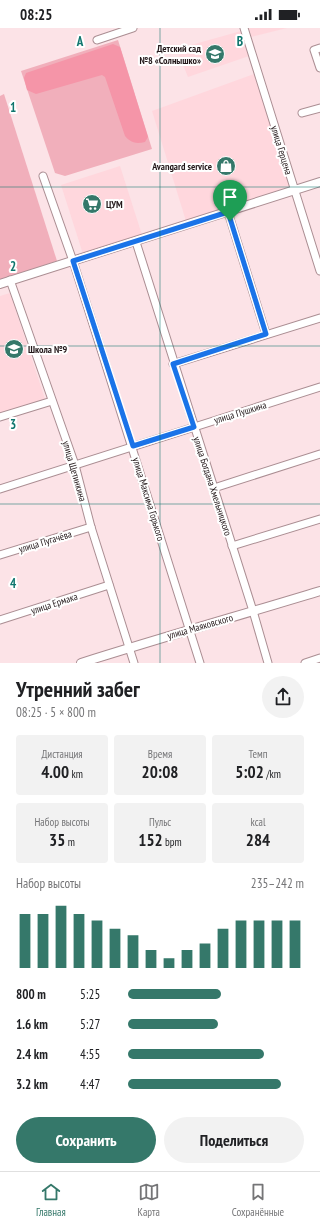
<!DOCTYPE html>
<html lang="ru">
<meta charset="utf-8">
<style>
:root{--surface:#fff;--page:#f2f2f2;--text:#202124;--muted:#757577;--line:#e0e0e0;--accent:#35786a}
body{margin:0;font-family:"PT Sans Narrow",sans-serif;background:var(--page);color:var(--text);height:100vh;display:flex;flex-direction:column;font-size:15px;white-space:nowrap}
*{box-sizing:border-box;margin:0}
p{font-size:13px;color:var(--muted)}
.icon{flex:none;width:22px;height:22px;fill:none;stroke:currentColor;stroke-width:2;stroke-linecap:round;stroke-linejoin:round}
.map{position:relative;height:635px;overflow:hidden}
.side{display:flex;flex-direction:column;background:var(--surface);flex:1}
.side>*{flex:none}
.pin{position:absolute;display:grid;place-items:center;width:34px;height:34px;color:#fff;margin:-41px -17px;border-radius:50% 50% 50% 0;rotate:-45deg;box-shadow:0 0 4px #0007}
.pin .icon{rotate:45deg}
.round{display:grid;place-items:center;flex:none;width:42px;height:42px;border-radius:21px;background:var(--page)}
.summary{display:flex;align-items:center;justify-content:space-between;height:68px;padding:0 16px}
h1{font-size:22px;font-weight:700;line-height:30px}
.stats{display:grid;grid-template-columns:repeat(3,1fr);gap:6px;height:68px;padding:4px 16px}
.stats div{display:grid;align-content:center;border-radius:4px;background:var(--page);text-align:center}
.stats b{font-size:17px;font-weight:700}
.stats small{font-size:11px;font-weight:400}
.stats p{font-size:11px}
.chart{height:112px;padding:8px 16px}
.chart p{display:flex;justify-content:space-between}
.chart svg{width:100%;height:72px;margin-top:4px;stroke:var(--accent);stroke-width:6}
.cta{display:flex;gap:8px;margin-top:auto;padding:8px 16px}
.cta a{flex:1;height:46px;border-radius:24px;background:var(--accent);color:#fff;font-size:16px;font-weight:700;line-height:46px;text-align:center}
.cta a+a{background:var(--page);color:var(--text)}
ul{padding:0 16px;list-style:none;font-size:13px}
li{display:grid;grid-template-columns:64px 48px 1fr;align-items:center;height:30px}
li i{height:10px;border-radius:5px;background:var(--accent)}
.status{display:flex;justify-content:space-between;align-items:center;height:28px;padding:0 20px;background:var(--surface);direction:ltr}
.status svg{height:11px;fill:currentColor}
.dock{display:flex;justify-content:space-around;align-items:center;height:56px;border-top:1px solid var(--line);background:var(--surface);font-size:11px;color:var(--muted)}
.dock a{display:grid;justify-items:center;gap:2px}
.dock .current{color:var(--accent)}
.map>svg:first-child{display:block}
.built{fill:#ffd7dd}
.green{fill:#f1afbb}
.forest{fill:#f595a8}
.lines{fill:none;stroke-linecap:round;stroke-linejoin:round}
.minor-casing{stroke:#ab8e93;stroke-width:9}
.tertiary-casing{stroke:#ab8e93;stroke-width:10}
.minor{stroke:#fff;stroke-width:7}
.tertiary{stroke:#fff;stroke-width:8}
.route-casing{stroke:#fff;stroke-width:8}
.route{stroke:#1a73e8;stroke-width:5}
.grid{fill:none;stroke:#0f766e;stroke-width:1;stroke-opacity:0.55}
.labels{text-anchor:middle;stroke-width:4;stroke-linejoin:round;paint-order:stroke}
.poi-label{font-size:10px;font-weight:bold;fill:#23181a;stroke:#fff;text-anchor:end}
.street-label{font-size:10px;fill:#23181a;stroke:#fff}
.grid-label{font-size:13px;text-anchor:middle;font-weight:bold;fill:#0f766e;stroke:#fff;stroke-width:4;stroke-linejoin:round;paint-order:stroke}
</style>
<div class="status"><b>08:25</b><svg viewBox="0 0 49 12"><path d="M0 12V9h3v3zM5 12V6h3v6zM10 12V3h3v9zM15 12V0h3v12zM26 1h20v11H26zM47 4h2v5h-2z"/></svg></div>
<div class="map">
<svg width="320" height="635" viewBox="0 0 320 635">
<rect width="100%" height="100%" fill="#fce3e7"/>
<g class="built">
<path d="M249,0H287L251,9Z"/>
<path d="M241,3L249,28L188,49L179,27L186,24L184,19Z"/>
<path d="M254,46L291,158L186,193L152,83Z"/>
<path d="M120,138L142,207L83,226L61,157Z"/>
<path d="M10,265L46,374L0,388V268Z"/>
</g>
<g class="green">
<path d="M118,12L152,121L65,148L55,145L21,43Z"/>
<path d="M4,66L57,233L0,252V68Z"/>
</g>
<path class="forest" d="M113,16L120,19L148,109L145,114C136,116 131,115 125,108L105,49L102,47L36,66L27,62L24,50L26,45Z"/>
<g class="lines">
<defs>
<g id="minor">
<path d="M244,0L320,243"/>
<path d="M97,12L133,0"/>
<path d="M320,20L314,22L320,40"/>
<path d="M302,85L320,80"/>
<path d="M43,148L73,233L200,635"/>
<path d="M228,184L266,306"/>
<path d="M136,214L253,583L268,635"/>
<path d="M10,252L75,437L91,499L134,635"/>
<path d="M173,336L320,290"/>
<path d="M0,389L52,373"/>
<path d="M214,460L320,426"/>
<path d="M0,461L320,359"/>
<path d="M232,518L320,491"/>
<path d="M0,527L91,499"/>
<path d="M0,592L109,557"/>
<path d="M305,635L320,630"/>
</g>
<g id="tertiary">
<path d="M0,256L320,154"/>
<path d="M81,635C160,610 241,587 320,563"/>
</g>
</defs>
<use href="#minor" class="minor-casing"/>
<use href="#tertiary" class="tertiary-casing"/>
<use href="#minor" class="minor"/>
<use href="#tertiary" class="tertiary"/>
</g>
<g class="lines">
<defs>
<path id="route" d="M228,184L266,306L173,336L194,399L133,418L73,233Z"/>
</defs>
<use href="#route" class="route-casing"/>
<use href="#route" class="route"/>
</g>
<path class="grid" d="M160,0V635M0,159H320M0,318H320M0,476H320"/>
<defs>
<symbol id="school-disc" viewBox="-11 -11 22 22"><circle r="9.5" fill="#35786a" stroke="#fff"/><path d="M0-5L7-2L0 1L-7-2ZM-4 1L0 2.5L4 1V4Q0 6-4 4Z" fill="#fff"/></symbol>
<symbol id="shop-disc" viewBox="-11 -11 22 22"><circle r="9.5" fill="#35786a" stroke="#fff"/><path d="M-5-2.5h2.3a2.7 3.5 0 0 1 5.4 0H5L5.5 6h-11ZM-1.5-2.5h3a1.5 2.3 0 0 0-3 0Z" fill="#fff"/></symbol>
<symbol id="supermarket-disc" viewBox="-11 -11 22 22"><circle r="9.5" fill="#35786a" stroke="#fff"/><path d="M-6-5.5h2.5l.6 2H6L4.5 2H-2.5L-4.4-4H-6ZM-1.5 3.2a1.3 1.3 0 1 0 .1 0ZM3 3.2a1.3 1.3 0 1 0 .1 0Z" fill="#fff"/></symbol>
</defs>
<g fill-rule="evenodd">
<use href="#school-disc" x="204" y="15" width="22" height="22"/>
<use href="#shop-disc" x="215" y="127" width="22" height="22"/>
<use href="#supermarket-disc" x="81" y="165" width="22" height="22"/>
<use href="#school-disc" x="3" y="310" width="22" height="22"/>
</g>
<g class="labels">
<g class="poi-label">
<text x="201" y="24">Детский сад<tspan x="201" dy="12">№8 «Солнышко»</tspan></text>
<text x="212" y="142">Avangard service</text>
<text x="106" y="180" text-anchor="start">ЦУМ</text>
<text x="28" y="325" text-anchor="start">Школа №9</text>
</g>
<g class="street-label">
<text transform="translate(282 122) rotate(73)" y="4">улица Герцена</text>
<text transform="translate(240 384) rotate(-17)" y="4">улица Пушкина</text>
<text transform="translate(75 443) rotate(74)" y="4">улица Щетинкина</text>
<text transform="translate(213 458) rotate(72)" y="4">улица Богдана Хмельницкого</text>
<text transform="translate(149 471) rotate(73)" y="4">улица Максима Горького</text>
<text transform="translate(45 513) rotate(-17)" y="4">улица Пугачёва</text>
<text transform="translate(54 575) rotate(-18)" y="4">улица Ермака</text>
<text transform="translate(200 598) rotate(-16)" y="4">улица Маяковского</text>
</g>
</g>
<g class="grid-label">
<text x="80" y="18">A</text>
<text x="240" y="18">B</text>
<text x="13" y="84">1</text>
<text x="13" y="243">2</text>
<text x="13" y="401">3</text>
<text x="13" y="560">4</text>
</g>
</svg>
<div class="pin" style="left:230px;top:193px;background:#1e9e55"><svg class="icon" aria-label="arrive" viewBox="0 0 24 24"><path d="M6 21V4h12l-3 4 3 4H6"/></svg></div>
</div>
<section class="side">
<div class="summary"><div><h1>Утренний забег</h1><p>08:25 · 5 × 800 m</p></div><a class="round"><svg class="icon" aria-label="share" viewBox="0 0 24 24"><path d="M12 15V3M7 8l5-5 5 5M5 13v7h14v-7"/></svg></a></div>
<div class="stats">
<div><p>Дистанция</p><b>4.00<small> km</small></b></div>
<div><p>Время</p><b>20:08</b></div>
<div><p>Темп</p><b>5:02<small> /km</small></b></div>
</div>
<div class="stats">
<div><p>Набор высоты</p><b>35<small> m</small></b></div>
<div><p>Пульс</p><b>152<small> bpm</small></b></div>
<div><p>kcal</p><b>284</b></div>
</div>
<div class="chart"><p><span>Набор высоты</span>235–242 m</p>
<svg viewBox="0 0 160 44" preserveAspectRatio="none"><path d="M5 44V11M15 44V11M25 44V6M35 44V11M45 44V15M55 44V20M65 44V24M75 44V33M85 44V38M95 44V33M105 44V29M115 44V20M125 44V15M135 44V15M145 44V15M155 44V15"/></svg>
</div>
<ul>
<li><b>800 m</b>5:25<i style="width:53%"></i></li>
<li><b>1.6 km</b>5:27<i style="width:51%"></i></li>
<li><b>2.4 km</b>4:55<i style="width:77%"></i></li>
<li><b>3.2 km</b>4:47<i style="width:87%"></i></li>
</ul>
<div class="cta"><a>Сохранить</a><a>Поделиться</a></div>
</section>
<nav class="dock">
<a class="current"><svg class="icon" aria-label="home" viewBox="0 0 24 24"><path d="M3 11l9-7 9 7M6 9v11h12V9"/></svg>Главная</a>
<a><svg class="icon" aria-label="map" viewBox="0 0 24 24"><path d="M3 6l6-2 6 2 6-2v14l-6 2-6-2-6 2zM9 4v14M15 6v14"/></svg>Карта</a>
<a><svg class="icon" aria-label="saved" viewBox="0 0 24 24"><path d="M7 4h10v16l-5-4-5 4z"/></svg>Сохранённые</a>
</nav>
